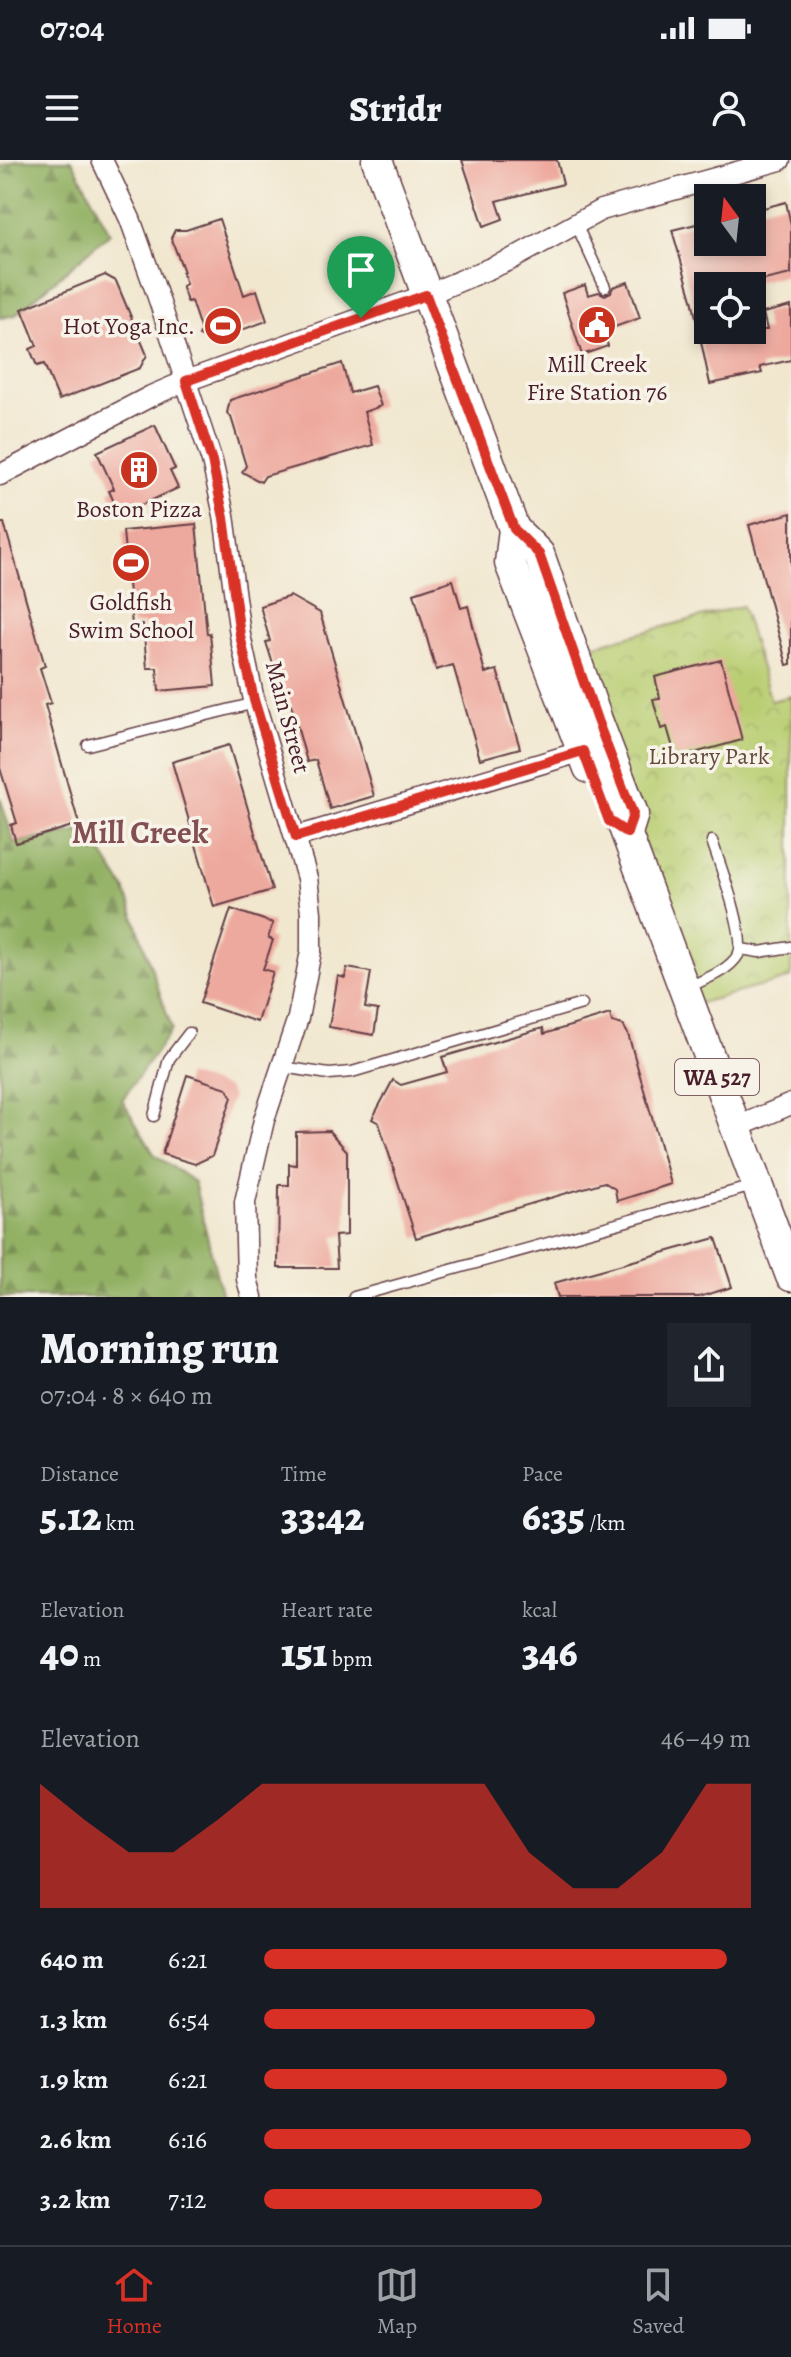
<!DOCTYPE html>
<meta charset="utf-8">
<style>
:root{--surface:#171b24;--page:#20242c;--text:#f1f3f6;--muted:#9ea1a6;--line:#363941;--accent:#d93025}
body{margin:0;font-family:Alegreya,serif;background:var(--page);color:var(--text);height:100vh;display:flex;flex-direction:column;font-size:30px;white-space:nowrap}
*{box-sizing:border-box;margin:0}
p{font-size:26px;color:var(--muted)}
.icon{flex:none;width:44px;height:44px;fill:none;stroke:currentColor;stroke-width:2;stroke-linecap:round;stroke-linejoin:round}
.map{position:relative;height:1137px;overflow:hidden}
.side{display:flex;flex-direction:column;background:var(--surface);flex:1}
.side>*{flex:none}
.needle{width:52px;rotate:345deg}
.buttons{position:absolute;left:694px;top:24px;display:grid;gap:16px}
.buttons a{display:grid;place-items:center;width:72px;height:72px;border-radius:0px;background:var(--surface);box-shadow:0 4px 12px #0003;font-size:40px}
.pin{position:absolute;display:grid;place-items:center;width:68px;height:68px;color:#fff;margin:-82px -34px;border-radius:50% 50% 50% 0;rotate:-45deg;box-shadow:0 0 8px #0007}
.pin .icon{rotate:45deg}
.round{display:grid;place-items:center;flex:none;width:84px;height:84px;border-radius:0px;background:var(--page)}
.headline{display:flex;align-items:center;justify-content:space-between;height:136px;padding:0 40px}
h1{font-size:44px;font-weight:800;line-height:60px}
.stats{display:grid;grid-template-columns:repeat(3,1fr);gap:12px;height:136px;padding:8px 40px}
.stats div{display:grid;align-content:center}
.stats b{font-size:40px;font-weight:800}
.stats small{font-size:22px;font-weight:400}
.stats p{font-size:22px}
.chart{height:224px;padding:16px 40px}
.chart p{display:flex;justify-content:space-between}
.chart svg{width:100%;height:144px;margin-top:8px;fill:var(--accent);opacity:.7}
ul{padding:0 40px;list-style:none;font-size:26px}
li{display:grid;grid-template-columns:128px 96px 1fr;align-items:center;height:60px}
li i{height:20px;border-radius:10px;background:var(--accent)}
.status{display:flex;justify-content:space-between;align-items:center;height:56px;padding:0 40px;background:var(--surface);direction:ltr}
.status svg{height:22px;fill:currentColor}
header{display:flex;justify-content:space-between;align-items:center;height:104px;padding:0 40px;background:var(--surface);font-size:36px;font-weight:800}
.tab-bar{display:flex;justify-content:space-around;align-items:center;height:112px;border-top:2px solid var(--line);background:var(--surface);font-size:22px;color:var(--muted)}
.tab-bar a{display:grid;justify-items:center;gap:4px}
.tab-bar .on{color:var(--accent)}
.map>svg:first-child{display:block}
.forest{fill:url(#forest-firs);stroke:#6e6848;stroke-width:2}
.park{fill:url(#park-crowns);stroke:#82764e;stroke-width:2}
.building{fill:#eea99e}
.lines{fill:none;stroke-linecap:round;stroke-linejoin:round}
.lane-casing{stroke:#633d44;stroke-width:13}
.street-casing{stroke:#633d44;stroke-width:23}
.primary-casing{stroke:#633d44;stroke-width:33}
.lane{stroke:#fff;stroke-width:10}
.street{stroke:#fff;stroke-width:20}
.primary{stroke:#fff;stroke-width:30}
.route-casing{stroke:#fff;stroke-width:16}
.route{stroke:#d93025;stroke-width:10}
.labels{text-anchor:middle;stroke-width:7;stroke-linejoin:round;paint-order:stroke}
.shield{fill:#f7f3e8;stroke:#7e5f64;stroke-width:2}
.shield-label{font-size:22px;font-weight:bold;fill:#4a1f2b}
.poi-label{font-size:24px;fill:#4a1f2b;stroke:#f7f3e8}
.street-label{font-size:24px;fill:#4a1f2b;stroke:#f7f3e8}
.park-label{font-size:24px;fill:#664b3d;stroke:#f7f3e8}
.district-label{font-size:32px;font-weight:bold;fill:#834f53;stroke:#f7f3e8}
</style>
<div class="status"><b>07:04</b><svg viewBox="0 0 49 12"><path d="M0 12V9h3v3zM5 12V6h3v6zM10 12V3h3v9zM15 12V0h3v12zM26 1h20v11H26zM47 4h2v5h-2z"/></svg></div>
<header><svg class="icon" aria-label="menu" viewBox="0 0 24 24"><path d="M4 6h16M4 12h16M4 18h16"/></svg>Stridr<svg class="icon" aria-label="person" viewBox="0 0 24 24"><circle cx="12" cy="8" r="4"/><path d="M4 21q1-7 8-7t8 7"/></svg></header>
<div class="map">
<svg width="791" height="1137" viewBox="0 0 791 1137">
<defs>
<pattern id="forest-firs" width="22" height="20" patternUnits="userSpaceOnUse" patternTransform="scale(2)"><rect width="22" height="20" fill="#92b164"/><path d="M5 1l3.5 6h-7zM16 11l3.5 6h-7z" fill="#798f53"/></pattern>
<pattern id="park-crowns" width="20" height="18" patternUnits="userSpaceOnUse" patternTransform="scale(2)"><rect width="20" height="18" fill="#b9ce72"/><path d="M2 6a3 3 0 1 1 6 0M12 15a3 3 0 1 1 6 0" fill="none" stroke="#a1b063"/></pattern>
</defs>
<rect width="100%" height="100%" fill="#f7f3e8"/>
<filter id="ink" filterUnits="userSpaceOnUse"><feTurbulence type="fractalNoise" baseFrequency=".0125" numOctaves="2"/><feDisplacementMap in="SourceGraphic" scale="16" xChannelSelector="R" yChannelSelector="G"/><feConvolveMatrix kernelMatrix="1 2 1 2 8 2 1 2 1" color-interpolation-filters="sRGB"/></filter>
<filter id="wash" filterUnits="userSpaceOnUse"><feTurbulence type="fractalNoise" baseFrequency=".006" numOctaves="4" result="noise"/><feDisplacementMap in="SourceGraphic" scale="32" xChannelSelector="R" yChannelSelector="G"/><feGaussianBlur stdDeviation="1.8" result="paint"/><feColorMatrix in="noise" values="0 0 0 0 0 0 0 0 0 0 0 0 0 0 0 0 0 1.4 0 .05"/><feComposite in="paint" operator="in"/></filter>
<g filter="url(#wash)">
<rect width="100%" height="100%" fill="#f1e7cf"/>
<g class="forest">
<path d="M17,0H72L110,73L15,155L0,158V7Z"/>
<path d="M0,637L14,683L87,670L125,729L172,869L122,940L154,994L194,1022L222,1137H0Z"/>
</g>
<path class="park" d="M742,446L771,541L791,536V818L696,844L581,489Z"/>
<g id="blocks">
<g class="building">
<path d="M462,0H557L563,24L497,41L503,59L484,66Z"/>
<path d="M786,42L791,65V114L737,126H708V170H767L763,153L791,146V200L760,207L762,213L710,224L692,139L672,70L708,61V82H752V51Z"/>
<path d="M219,59L244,135L257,130L267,161L218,178L216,183L199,176L201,171L191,141L187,142L182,126L186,124L182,112H184L171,78L175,70H186Z"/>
<path d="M105,115L116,121L147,195L140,208L59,240L44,204L37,206L30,189L37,186L22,149Z"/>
<path d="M628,122L640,158L603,171L608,186L582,195L562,133L585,125L588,135L599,132L605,135L611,132L613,127Z"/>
<path d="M342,203L350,233L374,226L381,246L364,252L373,285L265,316L261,322L242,312L246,306L231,257L227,253L230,240Z"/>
<path d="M155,265L175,309L170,311L178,328L120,355L109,331L114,329L97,292Z"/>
<path d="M791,353V504L787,505L749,365Z"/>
<path d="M0,363H4L45,506L40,508L51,543L45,545L79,664L16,683L11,665L17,663L0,608Z"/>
<path d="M196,364L207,474L210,473L215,526L159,531L157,508H147L143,464L132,465L123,371Z"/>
<path d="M453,420L461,448L468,446L485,513L497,510L520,588L480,599L453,505L436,510L414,433Z"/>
<path d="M290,436L320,453L374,636L330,649L316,600L307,602L291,544L286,545L266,482L270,481L260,446Z"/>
<path d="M721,500L742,580L676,598L667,567L661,569L653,539L660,538L655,517Z"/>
<path d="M229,585L272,730L214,747L172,602Z"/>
<path d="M231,749L273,763L268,778L273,780L263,809L273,812L257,862L200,843Z"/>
<path d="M347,808L371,812L365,848L378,850L374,875L329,867L338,816L345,818Z"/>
<path d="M610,854L612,862L623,865L628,874L671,1024L617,1041L615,1029L604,1022L416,1078L379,963L372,959L393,920L401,925L447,912L442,897L543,868L544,874Z"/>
<path d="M187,915L227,928L232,937L212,996L195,1004L162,994Z"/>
<path d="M329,971L347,991V1075L335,1076L337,1108H278L279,1025H289V1004L296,1005V972Z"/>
<path d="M716,1078L732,1127L699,1137H558L554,1123Z"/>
</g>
</g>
</g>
<g filter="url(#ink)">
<use href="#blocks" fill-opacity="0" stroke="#633d44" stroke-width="2"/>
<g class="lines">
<defs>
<g id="lane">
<path d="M576,64L605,127"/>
<path d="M88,585L255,543"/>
<path d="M741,789L759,792L791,787"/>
<path d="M686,828C703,820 729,811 738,795C748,779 719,702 712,681"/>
<path d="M282,907L329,914L352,912L582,844"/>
<path d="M154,956L169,899L189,873"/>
<path d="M354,1137L753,1026"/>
</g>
<g id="street">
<path d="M102,0L130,59L156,131L212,301L224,355L240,475L254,540L307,718L311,753V791L298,858L264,960L245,1042L247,1119L252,1137"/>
<path d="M0,315L151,236L186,221L426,135L510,100L601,50L780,0"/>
<path d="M296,677L583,591"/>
<path d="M735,968L791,944"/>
</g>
<g id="primary">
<path d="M377,0L514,369L539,394L597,560L633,654L627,673"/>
<path d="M514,369L510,403L589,608"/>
<path d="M583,591L598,603L602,608L791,1116"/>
</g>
</defs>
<use href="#lane" class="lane-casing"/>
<use href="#street" class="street-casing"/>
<use href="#primary" class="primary-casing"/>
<use href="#lane" class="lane"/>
<use href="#street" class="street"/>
<use href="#primary" class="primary"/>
</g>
</g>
<g class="lines" filter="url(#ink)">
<defs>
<path id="route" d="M426,135L514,369L539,394L597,560L633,654L627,673L609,661L583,591L296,677L254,540L240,475L224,358L212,301L186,221Z"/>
</defs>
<use href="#route" class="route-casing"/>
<use href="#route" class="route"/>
</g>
<defs>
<symbol id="civic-disc" viewBox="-11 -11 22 22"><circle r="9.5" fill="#c8321e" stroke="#f7f3e8"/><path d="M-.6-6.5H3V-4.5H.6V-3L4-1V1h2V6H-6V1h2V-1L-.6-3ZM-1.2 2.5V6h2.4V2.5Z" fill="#fff"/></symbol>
<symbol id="stadium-disc" viewBox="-11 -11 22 22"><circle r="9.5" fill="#c8321e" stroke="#f7f3e8"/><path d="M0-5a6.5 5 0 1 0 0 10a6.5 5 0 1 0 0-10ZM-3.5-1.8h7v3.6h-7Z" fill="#fff"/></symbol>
<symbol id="building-disc" viewBox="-11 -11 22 22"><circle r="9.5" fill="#c8321e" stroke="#f7f3e8"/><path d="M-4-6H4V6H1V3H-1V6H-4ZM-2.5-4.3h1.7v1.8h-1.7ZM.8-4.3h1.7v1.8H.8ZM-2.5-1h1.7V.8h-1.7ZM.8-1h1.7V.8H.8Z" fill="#fff"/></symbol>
</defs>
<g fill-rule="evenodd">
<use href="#civic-disc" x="575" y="143" width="44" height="44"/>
<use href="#stadium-disc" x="201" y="144" width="44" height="44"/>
<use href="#building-disc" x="117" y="288" width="44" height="44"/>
<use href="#stadium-disc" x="109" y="381" width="44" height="44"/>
</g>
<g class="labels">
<rect class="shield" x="675" y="899" width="84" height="36" rx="6"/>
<g class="shield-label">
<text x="717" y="925">WA 527</text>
</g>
<g class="poi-label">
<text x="195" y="174" text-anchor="end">Hot Yoga Inc.</text>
<text x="597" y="212">Mill Creek<tspan x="597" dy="28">Fire Station 76</tspan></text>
<text x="139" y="357">Boston Pizza</text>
<text x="131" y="450">Goldfish<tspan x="131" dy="28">Swim School</tspan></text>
</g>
<g class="street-label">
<text transform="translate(288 557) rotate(75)" y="8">Main Street</text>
</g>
<g class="park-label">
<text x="709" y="604">Library Park</text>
</g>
<g class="district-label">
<text x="140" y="683">Mill Creek</text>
</g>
</g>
</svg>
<div class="buttons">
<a><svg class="needle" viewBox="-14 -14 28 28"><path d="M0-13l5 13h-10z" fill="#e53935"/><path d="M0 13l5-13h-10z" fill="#9ea1a6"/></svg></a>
<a><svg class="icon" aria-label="locate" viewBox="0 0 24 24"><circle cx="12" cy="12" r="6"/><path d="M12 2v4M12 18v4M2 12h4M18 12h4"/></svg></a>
</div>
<div class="pin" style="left:361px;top:158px;background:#1e9e55"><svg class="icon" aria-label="arrive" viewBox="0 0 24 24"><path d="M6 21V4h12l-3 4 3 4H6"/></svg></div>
</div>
<section class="side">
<div class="headline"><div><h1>Morning run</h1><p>07:04 · 8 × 640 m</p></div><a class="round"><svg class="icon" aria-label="share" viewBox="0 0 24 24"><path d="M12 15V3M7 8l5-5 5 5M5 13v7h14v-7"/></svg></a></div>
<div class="stats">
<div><p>Distance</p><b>5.12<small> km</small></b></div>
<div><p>Time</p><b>33:42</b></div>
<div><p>Pace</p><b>6:35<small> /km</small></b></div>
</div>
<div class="stats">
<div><p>Elevation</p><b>40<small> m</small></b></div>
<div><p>Heart rate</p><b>151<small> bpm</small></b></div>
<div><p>kcal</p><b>346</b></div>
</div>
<div class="chart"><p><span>Elevation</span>46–49 m</p>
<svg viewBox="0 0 160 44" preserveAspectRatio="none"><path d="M0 44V6L10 17L20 27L30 27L40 17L50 6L60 6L70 6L80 6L90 6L100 6L110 27L120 38L130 38L140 27L150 6L160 6V44z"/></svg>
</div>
<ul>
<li><b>640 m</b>6:21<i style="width:95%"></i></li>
<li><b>1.3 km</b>6:54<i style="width:68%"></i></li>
<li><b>1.9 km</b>6:21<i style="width:95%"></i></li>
<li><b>2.6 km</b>6:16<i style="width:100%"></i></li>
<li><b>3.2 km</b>7:12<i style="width:57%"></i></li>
</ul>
</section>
<nav class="tab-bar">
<a class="on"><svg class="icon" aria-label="home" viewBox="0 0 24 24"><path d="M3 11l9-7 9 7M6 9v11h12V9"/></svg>Home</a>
<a><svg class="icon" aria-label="map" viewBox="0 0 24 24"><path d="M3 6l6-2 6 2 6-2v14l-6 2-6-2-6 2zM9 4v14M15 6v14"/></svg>Map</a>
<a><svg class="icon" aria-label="saved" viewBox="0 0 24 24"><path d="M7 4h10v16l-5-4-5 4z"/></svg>Saved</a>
</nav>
